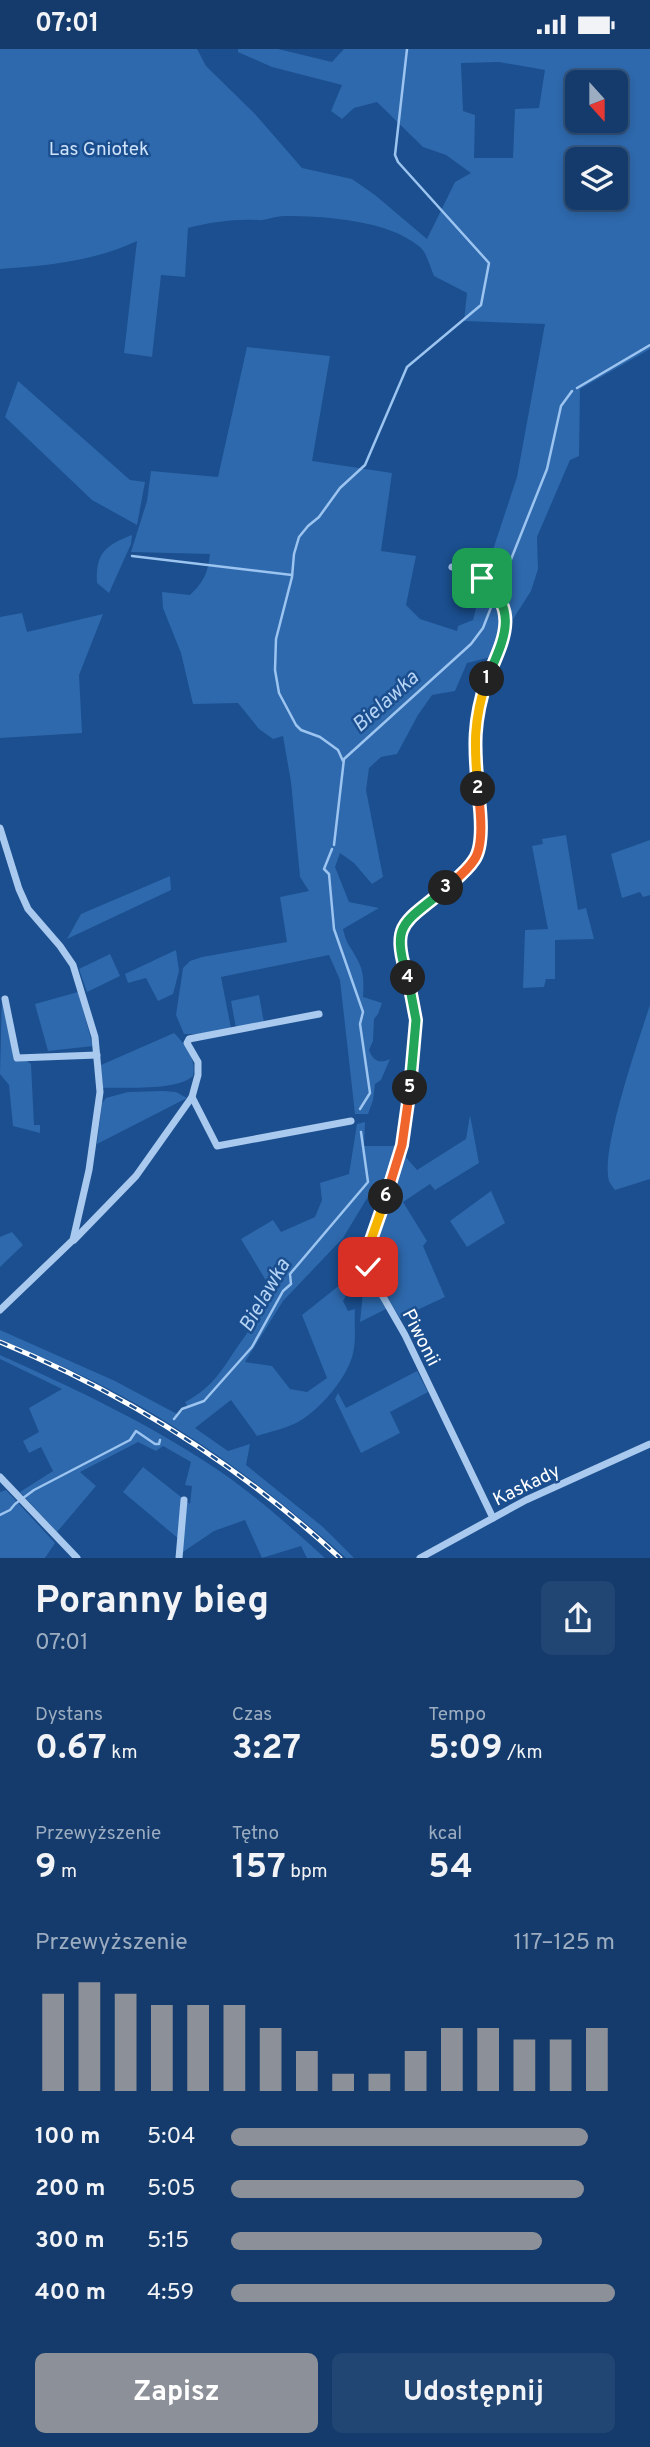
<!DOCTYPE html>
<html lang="pl">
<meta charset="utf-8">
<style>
:root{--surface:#143b6b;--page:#214673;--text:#f1f3f6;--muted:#9dadc1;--line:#33557e;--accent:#8c9099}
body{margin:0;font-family:Overpass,sans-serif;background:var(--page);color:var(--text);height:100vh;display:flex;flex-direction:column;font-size:26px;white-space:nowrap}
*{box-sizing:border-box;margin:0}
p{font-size:23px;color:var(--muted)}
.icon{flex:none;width:38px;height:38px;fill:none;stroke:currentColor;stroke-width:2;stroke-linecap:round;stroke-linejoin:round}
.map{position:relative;height:1509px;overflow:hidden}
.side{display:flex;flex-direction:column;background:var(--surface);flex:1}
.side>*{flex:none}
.needle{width:46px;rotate:159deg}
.controls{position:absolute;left:565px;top:21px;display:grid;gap:14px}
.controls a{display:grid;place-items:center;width:63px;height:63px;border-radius:10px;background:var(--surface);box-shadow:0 4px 10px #0003,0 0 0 2px var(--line);font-size:35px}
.pin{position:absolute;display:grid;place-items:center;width:60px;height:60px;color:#fff;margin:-30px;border-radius:14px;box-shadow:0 4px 10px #0006}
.km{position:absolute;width:35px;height:35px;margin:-18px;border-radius:50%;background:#222;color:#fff;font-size:19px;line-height:35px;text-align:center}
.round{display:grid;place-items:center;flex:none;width:74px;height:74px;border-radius:10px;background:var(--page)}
.overview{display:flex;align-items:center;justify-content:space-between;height:119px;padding:0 35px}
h1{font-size:38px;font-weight:700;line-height:52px}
.figures{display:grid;grid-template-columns:repeat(3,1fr);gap:10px;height:119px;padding:7px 35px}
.figures div{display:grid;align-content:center}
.figures b{font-size:35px;font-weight:700}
.figures small{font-size:19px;font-weight:400}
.figures p{font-size:19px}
.chart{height:196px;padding:14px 35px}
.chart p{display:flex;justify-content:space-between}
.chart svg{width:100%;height:126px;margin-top:7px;stroke:var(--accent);stroke-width:6}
.button{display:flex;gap:14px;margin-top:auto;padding:14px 35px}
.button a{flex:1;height:80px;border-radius:10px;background:var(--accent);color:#fff;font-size:28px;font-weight:700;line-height:80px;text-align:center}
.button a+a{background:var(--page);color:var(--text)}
ul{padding:0 35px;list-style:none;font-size:23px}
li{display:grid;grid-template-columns:112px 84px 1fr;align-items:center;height:52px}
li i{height:18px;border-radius:9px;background:var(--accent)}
.status{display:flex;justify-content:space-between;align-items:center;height:49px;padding:0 35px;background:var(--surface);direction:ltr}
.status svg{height:19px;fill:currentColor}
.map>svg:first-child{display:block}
.green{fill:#2e69ad;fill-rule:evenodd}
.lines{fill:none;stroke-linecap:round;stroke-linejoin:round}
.stream{stroke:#9cc4f0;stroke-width:2.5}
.street{stroke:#a9c9ee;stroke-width:7}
.rail-casing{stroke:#fff;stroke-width:5}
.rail{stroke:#1b4f8f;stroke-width:2.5;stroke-dasharray:8;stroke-linecap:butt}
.split-1-casing{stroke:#fff;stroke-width:14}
.split-2-casing{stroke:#fff;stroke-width:14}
.split-3-casing{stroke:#fff;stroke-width:14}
.split-4-casing{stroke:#fff;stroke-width:14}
.split-5-casing{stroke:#fff;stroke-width:14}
.split-6-casing{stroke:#fff;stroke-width:14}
.split-7-casing{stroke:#fff;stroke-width:14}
.split-1{stroke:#22a559;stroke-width:9}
.split-2{stroke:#f5b400;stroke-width:9}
.split-3{stroke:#f0652b;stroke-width:9}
.split-4{stroke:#22a559;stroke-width:9}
.split-5{stroke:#22a559;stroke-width:9}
.split-6{stroke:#f0652b;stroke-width:9}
.split-7{stroke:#f5b400;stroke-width:9}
.labels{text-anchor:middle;stroke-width:5;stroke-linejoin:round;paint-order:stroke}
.park-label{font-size:19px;fill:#cfe3fa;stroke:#1b4f8f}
.street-label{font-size:19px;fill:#fff;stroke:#1b4f8f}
.water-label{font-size:21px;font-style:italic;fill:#b5d3f5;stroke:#1b4f8f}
</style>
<div class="status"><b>07:01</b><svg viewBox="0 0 49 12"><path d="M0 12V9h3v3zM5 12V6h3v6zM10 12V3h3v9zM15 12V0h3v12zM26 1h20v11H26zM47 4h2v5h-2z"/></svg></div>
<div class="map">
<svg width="650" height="1509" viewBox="0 0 650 1509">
<rect width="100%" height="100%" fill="#1b4f8f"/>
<g class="green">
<path d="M0,0H197L206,17L255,65L302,119L352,130L375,146L427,190L455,133L471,124L446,106L423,98L377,53L354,59L342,70L331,62L342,36L272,18L238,3V0H278L332,13L344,0H650V300L580,340L579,407L570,411L537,488L538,520L531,542L508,578L501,550L484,528L517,428L545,275L464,272L467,244L434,227C430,218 427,204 420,198C388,171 325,167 284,167C275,167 266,172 257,171C234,170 211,173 188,179L185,228L161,226L152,308L124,304L137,192C95,212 46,217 0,220ZM499,13L545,21L539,59L515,60L513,109H474L475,66L463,62L461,14ZM578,33H616V72H578ZM578,110H616V149H578Z"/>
<path d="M247,298L330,307L312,412L392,424L381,502L416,507L406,556L420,570L457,582L458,577L473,571L483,532C509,564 505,569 495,607L467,614L455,642L432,646L418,666L397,705L381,708L369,719L366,741L383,828L372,835L354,814L340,804L335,818L349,853L379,859L343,880C347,897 350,896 357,910C364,922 364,934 363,948L382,954L378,965L374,970L373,992L369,1001C373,1012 380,1015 390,1010L381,1031L375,1035L373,1051L368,1065H355L340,931L329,906L221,928L231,979L200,985H184L176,966L183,919L190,912L202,908L287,893L280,848L309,842L300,828L291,733L283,687L273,690L259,680L238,654L193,655L181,604L163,559L162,543L190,546C204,533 208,523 210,505L131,503L147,452L151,422L218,428Z"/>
<path d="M18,332L130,431L145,433L137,476L92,451L5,368Z"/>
<path d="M132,486L131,495L109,544L97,534C95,504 106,496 132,486Z"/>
<path d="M22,564L27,583L103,565L79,626L82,684L0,689V568Z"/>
<path d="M566,786L578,861L586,859L594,890L555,891V930H546L544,938L523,939L525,881L548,880L532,797L543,795L542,790Z"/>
<path d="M650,791V846L643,848L640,843L622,849L611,805Z"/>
<path d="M170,827L171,841L67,890L81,865Z"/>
<path d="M176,901L179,922L173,945L158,952L146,929L128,934L125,925Z"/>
<path d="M110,905L120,927L87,943L79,920Z"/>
<path d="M78,943L93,997L48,1002L35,955Z"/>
<path d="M259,946L264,974L236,979L231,952Z"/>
<path d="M2,947L14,1011L27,1012L31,1015L34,1076H40V1084L13,1077L9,1036L0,1025Z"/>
<path d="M650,956V1130L615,1141C613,1139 610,1134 609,1132C600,1101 639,990 650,956Z"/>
<path d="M174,984C185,995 197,1011 193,1027C177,1042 125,1038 103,1039L101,1016Z"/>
<path d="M163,1042L176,1043L187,1049L97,1095L102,1054L106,1049L128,1043Z"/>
<path d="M470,1066L479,1114L435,1141L430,1135L403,1153L427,1192L423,1197L445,1248L400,1269L377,1232L369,1208L403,1105L417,1121L466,1090Z"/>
<path d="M365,1073L364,1097H399L384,1144L372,1141L343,1189L283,1252L245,1313L272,1317L290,1340L307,1343L327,1329L302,1266L345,1232L355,1220L354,1231L343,1252L348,1262L355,1260C354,1273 356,1287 354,1299C351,1326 318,1364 294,1375C283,1380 269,1383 257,1387L231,1351L195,1379L228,1402L250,1395L246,1416L323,1478L354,1509H346C270,1441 188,1380 97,1334C66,1318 32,1305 0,1290V1281L115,1332L177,1365L188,1359L185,1353C216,1337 224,1316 243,1290C254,1274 264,1262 274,1245L241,1190L273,1171L281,1183L315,1168L322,1151L320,1134L349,1125L357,1075Z"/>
<path d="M491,1142L505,1174L467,1198L450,1172Z"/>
<path d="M12,1183L23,1196L0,1218V1188Z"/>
<path d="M365,1224L386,1260L360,1273Z"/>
<path d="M0,1306C80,1342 159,1379 231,1430C264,1454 295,1482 325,1509H307L301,1497L262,1509L245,1471L214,1482L183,1503L180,1491L123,1443L143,1418L190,1455L192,1437L185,1436L191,1413L163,1397L156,1402L138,1393L80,1423L96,1437L57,1483L20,1443L53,1422L41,1398L29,1404L23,1392L39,1383L29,1359L62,1340L0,1310Z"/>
<path d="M417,1322L428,1343L390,1363L400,1384L361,1404L335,1350L338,1344L346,1359Z"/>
<path d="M6,1441L55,1494L45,1509H0V1443Z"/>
</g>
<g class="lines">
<g class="stream">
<path d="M577,339L650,296"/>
<path d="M132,507L292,526"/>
<path d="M498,543L547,420L561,357L572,342"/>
<path d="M343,712L338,701L320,688L301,681L296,676L279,644L275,621L276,590L292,528L294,505L299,488L308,477L319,468L340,439L365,416L407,318L481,256L489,214L398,113L395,106L407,0"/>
<path d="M334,796L344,710L471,595L483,579L495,548"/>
<path d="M332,800L324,820L329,825L334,880L363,963L360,975L370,1044L360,1060"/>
<path d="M174,1370L182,1360L204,1352L252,1298L283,1242L291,1235L290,1225L368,1133L361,1083"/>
<path d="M0,1466L10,1461L15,1455L34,1441L130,1391L136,1382L155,1395H159L160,1391"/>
</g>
<g class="street">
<path d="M452,518C476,527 494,532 503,559C515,594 479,637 475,675C471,716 491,767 477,806C467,835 406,857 400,884C394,906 415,945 416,972C417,991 414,1011 411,1030C408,1052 407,1076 402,1098C393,1135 378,1171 365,1208L370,1225L405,1286L493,1469"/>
<path d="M0,779L19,840L28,860L60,897L73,916L95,988L100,1043L89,1121L73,1191L0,1261"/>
<path d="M5,950L17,1009L97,1006"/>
<path d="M192,1048L217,1097L351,1072"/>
<path d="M74,1191L136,1127L192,1048L198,1026V1013L187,994L189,990L319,965"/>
<path d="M0,1428L77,1509"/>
<path d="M179,1509L184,1451"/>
<path d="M420,1509L526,1451L650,1395"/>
</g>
<defs>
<path id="rail" d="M0,1293C125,1344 241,1418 340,1509"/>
</defs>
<use href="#rail" class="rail-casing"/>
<use href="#rail" class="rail"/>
</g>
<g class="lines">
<defs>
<path id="split-1" d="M482,529C521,563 503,591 487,630"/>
<path id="split-2" d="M478,740C474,697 473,672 487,630"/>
<path id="split-3" d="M446,839C456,830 467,822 474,811C485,796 480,758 478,740"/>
<path id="split-4" d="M408,929C388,872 408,873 446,839"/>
<path id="split-5" d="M408,929L416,971L410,1039"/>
<path id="split-6" d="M386,1148L402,1096L410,1039"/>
<path id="split-7" d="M368,1218L365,1208L386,1148"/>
</defs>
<use href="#split-1" class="split-1-casing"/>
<use href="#split-2" class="split-2-casing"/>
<use href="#split-3" class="split-3-casing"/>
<use href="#split-4" class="split-4-casing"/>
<use href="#split-5" class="split-5-casing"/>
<use href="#split-6" class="split-6-casing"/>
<use href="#split-7" class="split-7-casing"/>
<use href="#split-1" class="split-1"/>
<use href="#split-2" class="split-2"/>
<use href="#split-3" class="split-3"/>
<use href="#split-4" class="split-4"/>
<use href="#split-5" class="split-5"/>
<use href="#split-6" class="split-6"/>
<use href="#split-7" class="split-7"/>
</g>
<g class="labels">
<g class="park-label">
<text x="99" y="106">Las Gniotek</text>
</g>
<g class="street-label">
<text transform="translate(422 1288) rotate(63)" y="7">Piwonii</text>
<text transform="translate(526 1435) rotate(-26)" y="7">Kaskady</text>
</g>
<g class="water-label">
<text transform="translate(385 652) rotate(-42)" y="7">Bielawka</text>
<text transform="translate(264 1246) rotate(-60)" y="7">Bielawka</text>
</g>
</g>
</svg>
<div class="controls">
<a><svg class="needle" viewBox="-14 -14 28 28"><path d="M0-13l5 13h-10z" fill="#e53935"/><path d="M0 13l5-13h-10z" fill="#9dadc1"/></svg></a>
<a><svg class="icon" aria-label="layers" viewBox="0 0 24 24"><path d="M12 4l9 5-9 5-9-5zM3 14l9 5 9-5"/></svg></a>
</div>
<div class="pin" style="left:482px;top:529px;background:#1e9e55"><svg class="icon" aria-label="arrive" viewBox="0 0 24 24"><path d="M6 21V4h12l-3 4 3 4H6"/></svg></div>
<div class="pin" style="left:368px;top:1218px;background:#d93025"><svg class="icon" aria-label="check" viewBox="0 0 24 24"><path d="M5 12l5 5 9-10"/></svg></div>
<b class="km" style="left:487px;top:630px">1</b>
<b class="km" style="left:478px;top:740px">2</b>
<b class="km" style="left:446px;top:839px">3</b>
<b class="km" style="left:408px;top:929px">4</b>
<b class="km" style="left:410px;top:1039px">5</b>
<b class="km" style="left:386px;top:1148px">6</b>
</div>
<section class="side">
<div class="overview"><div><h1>Poranny bieg</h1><p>07:01</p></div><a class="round"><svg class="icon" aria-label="share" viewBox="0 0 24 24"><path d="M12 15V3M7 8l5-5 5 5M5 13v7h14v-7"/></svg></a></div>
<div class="figures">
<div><p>Dystans</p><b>0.67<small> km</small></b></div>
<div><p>Czas</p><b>3:27</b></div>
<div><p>Tempo</p><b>5:09<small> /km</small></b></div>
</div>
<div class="figures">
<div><p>Przewyższenie</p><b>9<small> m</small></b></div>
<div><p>Tętno</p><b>157<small> bpm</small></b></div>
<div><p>kcal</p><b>54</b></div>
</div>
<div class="chart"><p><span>Przewyższenie</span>117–125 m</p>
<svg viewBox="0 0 160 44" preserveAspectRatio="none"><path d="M5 44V10M15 44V6M25 44V10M35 44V14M45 44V14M55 44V14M65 44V22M75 44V30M85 44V38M95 44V38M105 44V30M115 44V22M125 44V22M135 44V26M145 44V26M155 44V22"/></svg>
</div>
<ul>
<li><b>100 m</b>5:04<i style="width:93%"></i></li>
<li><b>200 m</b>5:05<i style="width:92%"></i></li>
<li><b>300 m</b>5:15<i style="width:81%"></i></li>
<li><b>400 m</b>4:59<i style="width:100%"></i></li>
</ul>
<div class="button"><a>Zapisz</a><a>Udostępnij</a></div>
</section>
